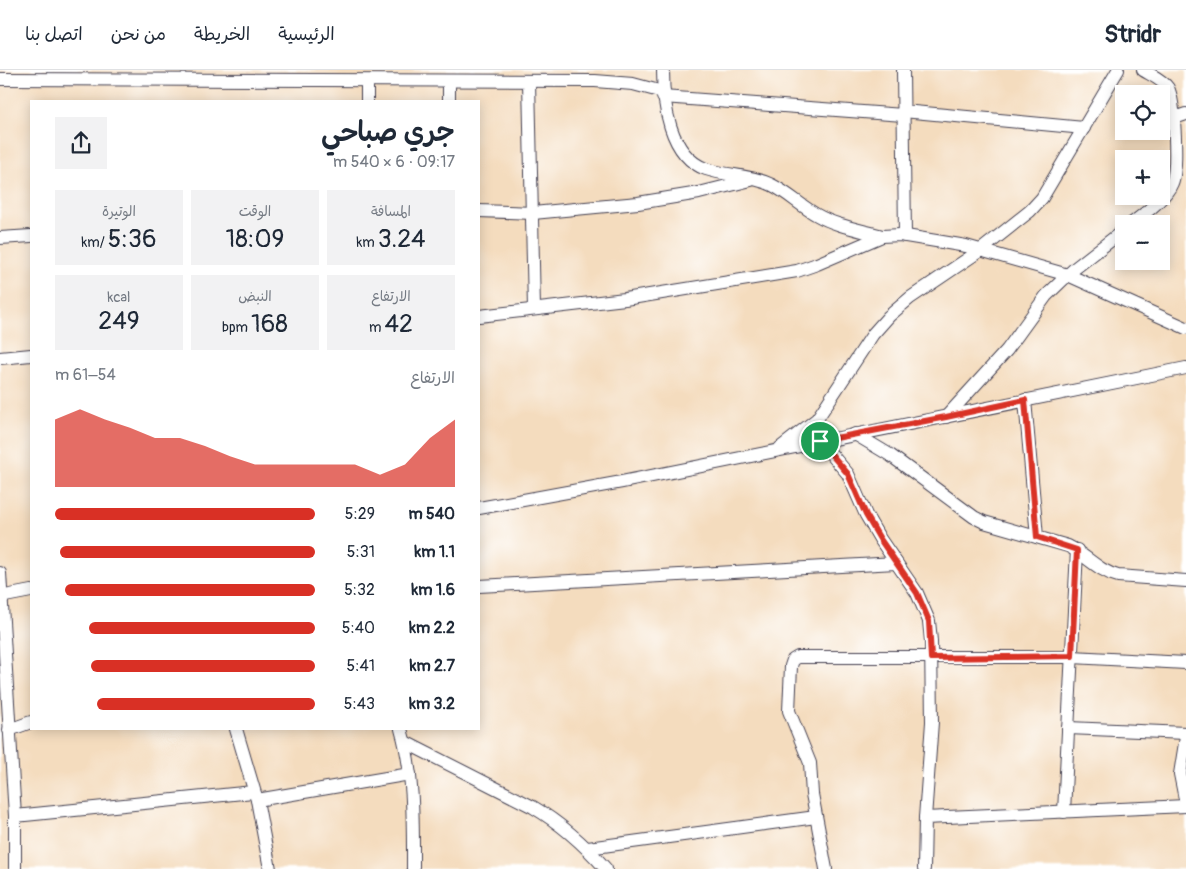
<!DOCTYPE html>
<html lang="ar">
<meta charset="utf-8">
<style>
:root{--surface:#fff;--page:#f2f2f3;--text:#1f2937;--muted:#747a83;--line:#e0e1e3;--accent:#d93025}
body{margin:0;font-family:Pangolin,"Playpen Sans Arabic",sans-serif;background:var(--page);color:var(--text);direction:rtl;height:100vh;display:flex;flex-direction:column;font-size:19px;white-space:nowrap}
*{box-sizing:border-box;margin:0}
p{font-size:16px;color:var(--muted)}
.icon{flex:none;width:28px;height:28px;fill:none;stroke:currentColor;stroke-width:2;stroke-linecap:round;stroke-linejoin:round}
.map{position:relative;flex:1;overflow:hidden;direction:ltr}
.drawer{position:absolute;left:30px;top:30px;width:450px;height:630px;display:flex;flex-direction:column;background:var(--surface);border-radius:0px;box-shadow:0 2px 12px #0003;direction:rtl}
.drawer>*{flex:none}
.buttons{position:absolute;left:1115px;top:15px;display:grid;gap:10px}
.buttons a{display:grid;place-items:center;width:55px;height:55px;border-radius:0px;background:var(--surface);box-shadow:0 2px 12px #0003;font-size:25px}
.pin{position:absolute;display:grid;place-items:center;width:42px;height:42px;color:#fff;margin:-21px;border:2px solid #fff;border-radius:50%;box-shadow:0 1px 5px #0007}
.round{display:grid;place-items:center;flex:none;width:52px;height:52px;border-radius:0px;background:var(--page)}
.overview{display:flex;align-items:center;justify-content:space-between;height:85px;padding:0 25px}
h1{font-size:28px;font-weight:600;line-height:38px}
.stats{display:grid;grid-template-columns:repeat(3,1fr);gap:8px;height:85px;padding:5px 25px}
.stats div{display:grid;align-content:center;border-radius:0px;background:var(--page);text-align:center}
.stats b{font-size:25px;font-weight:600}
.stats small{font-size:14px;font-weight:400}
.stats p{font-size:14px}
.chart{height:140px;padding:10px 25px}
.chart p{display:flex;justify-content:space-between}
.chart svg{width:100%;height:90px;margin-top:5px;fill:var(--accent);opacity:.7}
ul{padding:0 25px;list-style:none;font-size:16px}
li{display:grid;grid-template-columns:80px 60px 1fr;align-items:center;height:38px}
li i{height:12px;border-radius:6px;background:var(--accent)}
header{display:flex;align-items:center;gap:30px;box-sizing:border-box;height:70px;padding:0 25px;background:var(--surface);border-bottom:1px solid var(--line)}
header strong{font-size:24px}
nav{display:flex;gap:28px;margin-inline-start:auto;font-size:18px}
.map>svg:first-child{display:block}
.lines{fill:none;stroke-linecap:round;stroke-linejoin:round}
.minor-casing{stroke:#423e4f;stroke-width:14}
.minor{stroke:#fff;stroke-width:12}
.route-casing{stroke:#fff;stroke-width:10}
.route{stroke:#d93025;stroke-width:6}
</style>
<header>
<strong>Stridr</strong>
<nav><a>الرئيسية</a><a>الخريطة</a><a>من نحن</a><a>اتصل بنا</a></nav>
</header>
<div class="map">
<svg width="1186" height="799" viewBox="0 0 1186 799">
<rect width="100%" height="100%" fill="#fff"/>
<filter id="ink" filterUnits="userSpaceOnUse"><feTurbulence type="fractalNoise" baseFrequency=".02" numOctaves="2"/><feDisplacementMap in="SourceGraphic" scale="10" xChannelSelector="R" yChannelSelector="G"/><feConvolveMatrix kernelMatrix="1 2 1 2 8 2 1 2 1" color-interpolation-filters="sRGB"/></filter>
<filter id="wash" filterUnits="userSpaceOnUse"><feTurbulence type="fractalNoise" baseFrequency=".0096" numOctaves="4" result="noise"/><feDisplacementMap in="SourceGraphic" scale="20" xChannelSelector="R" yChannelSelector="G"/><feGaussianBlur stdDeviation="1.12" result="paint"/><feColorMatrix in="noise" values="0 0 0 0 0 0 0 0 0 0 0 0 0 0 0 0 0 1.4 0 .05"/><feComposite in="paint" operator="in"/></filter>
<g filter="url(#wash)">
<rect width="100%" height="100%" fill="#f4dcbe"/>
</g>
<g filter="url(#ink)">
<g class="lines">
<defs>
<g id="minor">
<path d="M663,0C663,33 669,86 706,99C727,106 752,105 772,115C788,123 801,136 817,145C836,156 861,160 882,166"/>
<path d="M903,0L905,166"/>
<path d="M0,9L595,11L633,14L663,22"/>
<path d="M529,11L534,239"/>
<path d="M367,12V31"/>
<path d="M663,27L903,45"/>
<path d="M449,31V11"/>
<path d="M903,41L1084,58"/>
<path d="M1174,48L1186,44"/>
<path d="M479,141L533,143L638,133L699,123L751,110"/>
<path d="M1131,154C1144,144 1166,128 1172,113C1178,99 1175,31 1168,18C1163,10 1151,5 1143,0"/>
<path d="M0,168L31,166"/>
<path d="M479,246L625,229L797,201L817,194L882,166L900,165L966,176L1068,205L1186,258"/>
<path d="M0,288L31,285"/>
<path d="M1025,330L1037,467"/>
<path d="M946,347L1007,280L1046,226L1074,199L1124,160"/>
<path d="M855,364L890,385L974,447L984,452L1068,476C1086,485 1098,501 1118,506L1186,511"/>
<path d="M820,371L848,404L866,445L880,469L917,523L929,551L931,571L932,652L925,748L924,799"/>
<path d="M780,378L817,349L873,264L889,246L910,228L981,180L1030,141L1042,128L1118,0"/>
<path d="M479,438L622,412L1186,298"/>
<path d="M0,503L15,746V799"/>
<path d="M479,516L896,493"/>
<path d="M0,527L31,521"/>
<path d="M1068,658L1186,663"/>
<path d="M236,659L257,730L270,799"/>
<path d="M401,659C414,703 413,753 413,799"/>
<path d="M9,660L31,652"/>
<path d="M1186,667L1180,704L1186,734"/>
<path d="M405,672L533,737C562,754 584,774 606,799"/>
<path d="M257,730L410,704"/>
<path d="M1064,742L1077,480"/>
<path d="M15,746L253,722"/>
<path d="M925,748L1186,736"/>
<path d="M588,778L816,747"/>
<path d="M826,799L812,724L810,693L789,641L791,596L793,590L798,587H1072L1186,593"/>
</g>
</defs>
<use href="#minor" class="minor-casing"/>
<use href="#minor" class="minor"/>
</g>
</g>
<g class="lines" filter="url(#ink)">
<defs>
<path id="route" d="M1025,330L1037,467L1077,480L1072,586L931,588L929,551L917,523L880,469L866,445L848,404L820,371L946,347Z"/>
</defs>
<use href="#route" class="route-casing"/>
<use href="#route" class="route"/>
</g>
</svg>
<div class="buttons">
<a><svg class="icon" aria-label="locate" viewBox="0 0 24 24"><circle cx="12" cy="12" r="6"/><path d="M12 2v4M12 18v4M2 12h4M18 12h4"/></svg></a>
<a>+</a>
<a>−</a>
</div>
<div class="pin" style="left:820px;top:371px;background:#1e9e55"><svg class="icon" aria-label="arrive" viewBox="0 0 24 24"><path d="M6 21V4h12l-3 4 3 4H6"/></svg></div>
<section class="drawer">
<div class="overview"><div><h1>جري صباحي</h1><p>09:17 · 6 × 540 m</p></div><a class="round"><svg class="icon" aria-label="share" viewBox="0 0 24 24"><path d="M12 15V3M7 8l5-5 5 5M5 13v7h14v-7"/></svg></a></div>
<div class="stats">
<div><p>المسافة</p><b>3.24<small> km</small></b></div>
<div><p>الوقت</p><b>18:09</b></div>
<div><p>الوتيرة</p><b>5:36<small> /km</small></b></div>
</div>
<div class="stats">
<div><p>الارتفاع</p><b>42<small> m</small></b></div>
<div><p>النبض</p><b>168<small> bpm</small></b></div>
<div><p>kcal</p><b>249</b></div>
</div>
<div class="chart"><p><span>الارتفاع</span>54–61 m</p>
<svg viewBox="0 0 160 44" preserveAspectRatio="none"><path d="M0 44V11L10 6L20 11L30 15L40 20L50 20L60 24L70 29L80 33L90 33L100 33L110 33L120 33L130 38L140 33L150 20L160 11V44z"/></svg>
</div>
<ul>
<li><b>540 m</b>5:29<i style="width:100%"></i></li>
<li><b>1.1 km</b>5:31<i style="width:98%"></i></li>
<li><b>1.6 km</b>5:32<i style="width:96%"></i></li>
<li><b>2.2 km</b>5:40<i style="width:87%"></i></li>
<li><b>2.7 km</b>5:41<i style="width:86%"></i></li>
<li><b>3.2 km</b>5:43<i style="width:84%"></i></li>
</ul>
</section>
</div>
